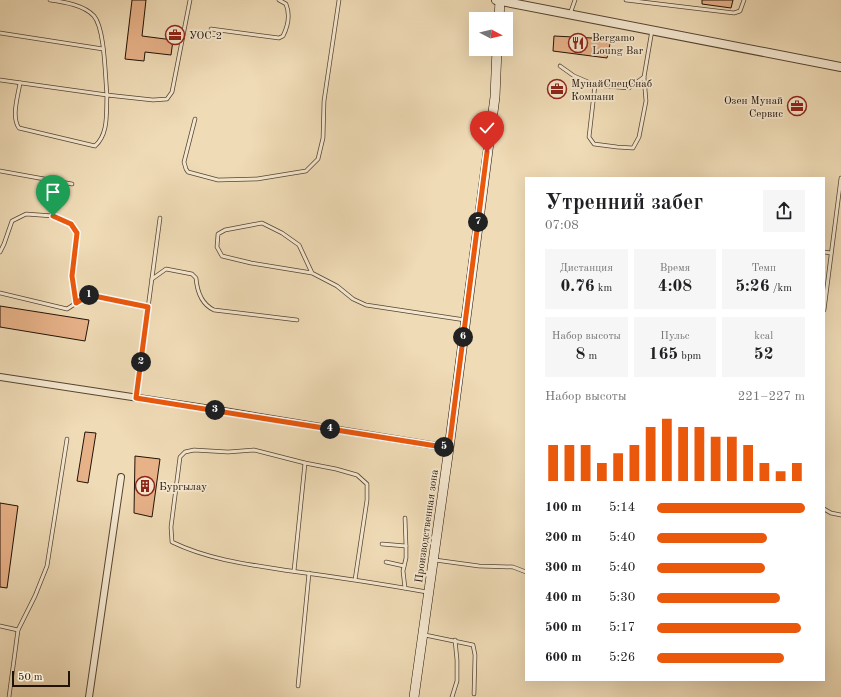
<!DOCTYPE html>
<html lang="ru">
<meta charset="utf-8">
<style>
:root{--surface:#fff;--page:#f6f6f6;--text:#202124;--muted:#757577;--accent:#ea580c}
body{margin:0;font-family:"Old Standard TT",serif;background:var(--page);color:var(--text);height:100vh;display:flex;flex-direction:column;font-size:15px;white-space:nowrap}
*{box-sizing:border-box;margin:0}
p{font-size:13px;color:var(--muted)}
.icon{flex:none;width:22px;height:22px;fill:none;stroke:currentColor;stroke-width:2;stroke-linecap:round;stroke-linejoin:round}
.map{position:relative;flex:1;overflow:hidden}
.sheet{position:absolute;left:525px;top:177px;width:300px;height:504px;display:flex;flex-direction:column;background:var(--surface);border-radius:0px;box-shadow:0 4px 16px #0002}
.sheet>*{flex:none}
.needle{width:26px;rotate:97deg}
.fabs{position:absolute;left:469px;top:12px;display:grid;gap:8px}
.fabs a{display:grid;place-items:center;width:44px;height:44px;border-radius:0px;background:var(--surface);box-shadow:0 4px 16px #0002;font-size:20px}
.scale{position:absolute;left:12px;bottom:10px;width:58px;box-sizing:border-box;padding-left:4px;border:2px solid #221206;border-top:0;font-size:11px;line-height:14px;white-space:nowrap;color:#221206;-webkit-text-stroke:3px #f5e8d0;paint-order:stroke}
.pin{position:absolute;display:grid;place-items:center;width:34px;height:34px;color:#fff;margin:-41px -17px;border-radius:50% 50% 50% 0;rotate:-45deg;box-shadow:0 0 4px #0007}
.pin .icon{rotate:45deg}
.km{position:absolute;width:20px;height:20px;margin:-10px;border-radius:50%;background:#222;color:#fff;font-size:11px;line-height:20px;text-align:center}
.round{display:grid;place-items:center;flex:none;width:42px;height:42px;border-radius:0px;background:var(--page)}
.headline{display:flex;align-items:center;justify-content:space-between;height:68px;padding:0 20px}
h1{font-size:22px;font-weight:800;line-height:30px}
.stats{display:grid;grid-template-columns:repeat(3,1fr);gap:6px;height:68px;padding:4px 20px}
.stats div{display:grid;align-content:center;border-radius:0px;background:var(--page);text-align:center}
.stats b{font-size:17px;font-weight:800}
.stats small{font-size:11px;font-weight:400}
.stats p{font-size:11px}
.chart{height:112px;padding:8px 20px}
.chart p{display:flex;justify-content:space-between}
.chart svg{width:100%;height:72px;margin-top:4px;stroke:var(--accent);stroke-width:6}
ul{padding:0 20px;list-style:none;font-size:13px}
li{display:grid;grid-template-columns:64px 48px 1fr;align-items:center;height:30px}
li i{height:10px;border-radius:5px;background:var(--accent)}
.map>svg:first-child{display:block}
.building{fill:#e8b289;stroke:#221206}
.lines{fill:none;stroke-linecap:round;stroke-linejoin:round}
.service-casing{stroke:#554432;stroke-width:4.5}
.minor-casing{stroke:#554432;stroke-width:8}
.tertiary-casing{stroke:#554432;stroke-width:10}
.secondary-casing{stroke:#221206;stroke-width:10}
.service{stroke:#f5e8d0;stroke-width:3}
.minor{stroke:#f5e8d0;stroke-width:6}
.tertiary{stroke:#f5e8d0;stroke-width:8}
.secondary{stroke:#f5e8d0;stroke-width:9}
.route-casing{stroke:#fff;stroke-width:8}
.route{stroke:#ea580c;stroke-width:5}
.labels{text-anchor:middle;stroke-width:3.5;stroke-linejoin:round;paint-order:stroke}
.poi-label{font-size:11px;fill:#221206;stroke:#f5e8d0;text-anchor:start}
.street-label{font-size:11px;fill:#221206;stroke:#f5e8d0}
</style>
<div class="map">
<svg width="841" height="697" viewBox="0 0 841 697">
<rect width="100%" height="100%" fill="#efdbb6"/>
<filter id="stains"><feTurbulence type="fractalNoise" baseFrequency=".005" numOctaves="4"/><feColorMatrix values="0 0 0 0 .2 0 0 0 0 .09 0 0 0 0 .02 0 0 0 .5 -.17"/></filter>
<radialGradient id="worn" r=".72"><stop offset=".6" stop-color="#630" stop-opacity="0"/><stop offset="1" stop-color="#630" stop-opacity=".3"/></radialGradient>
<g class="building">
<path d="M132,0H146L142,36L173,40L171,55L145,52L144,61L125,59Z"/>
<path d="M702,0H733L731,8L702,4Z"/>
<path d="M554,36L611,39L607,58L553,51Z"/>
<path d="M0,306L89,320L85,341L0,327Z"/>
<path d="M85,432L96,433L88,483L77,481Z"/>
<path d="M135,456L160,459L152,517L134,513Z"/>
<path d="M0,503L18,506L7,588L0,587Z"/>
</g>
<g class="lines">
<defs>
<g id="service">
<path d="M626,0L734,13L740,11L744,0"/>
<path d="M570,14L575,0"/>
<path d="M211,29L279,38L283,36C288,26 290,14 286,4L279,0"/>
<path d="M0,33L103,49"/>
<path d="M560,66L574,76L595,85L629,88L644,77"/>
<path d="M0,80L107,95C105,76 105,29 94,16C84,5 64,2 50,0"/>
<path d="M20,83C18,96 11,117 19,128L95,146C109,134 106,112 107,95L153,100L167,99L172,92L190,0"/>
<path d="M595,85L589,137L594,144L617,147L633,148L639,137L646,101L644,77L652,30"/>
<path d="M195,119L184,162L186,169L188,172L218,180L257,179L306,171L318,159L323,138L324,101L339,0"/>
<path d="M0,171L72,184"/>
<path d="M0,252L4,244L12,221L26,214L53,216L71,224L77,233L72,276L76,303"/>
<path d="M824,252L831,253"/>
<path d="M312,273L299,245L282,233L262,223L225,230L218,234L217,247L222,256L251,263L312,273L337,286L353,299L366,305L465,320"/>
<path d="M152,279L166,269L192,274L196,278C197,290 201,304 214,310L297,320"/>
<path d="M0,293L67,309L89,295L148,307"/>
<path d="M824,310L841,178"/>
<path d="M136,398L160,218"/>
<path d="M824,509L831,513L841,515"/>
<path d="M405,518L406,546V558L403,571L405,588"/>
<path d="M382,544L406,546"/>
<path d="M435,560L479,566L513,567L526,572"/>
<path d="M386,562L404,566"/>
<path d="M294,571L305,463"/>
<path d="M355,580L367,500V484L357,475L336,469L305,463L254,450L228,452L194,450L185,452L180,457L171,527L172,542C209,560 251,565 291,571C336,577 382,584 427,592"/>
<path d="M0,626L18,630"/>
<path d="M425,635L473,645L475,655L474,694"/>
<path d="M298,686L309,573"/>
<path d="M9,697L18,630L35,596L47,566L67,439"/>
<path d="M452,697L457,681V660L455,640"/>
</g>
<g id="minor">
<path d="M0,377L224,411L449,448"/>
<path d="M89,697L121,477"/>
</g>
<path id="tertiary" d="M496,0L841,67"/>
<g id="secondary">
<path d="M499,19L500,0"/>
<path d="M414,697L449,448L495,97L497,49"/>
</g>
</defs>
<use href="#service" class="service-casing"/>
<use href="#minor" class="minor-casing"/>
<use href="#tertiary" class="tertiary-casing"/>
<use href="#secondary" class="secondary-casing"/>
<use href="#service" class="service"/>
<use href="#minor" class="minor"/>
<use href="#tertiary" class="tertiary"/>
<use href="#secondary" class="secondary"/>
</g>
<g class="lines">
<defs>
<path id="route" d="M53,216L71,224L77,233L72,276L76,303L89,295L148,307L136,398L449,448L487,152"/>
</defs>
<use href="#route" class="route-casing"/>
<use href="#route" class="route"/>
</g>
<defs>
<symbol id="office-ring" viewBox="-11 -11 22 22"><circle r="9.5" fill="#f5e8d0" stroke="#8f2418" stroke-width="1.5"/><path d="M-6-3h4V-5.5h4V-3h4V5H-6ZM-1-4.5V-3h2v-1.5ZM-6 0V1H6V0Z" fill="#8f2418"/></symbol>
<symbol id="restaurant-ring" viewBox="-11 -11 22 22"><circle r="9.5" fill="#f5e8d0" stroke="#8f2418" stroke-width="1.5"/><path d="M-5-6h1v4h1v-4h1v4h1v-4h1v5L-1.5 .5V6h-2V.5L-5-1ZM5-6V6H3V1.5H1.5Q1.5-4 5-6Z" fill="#8f2418"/></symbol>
<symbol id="building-ring" viewBox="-11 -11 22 22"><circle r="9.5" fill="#f5e8d0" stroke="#8f2418" stroke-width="1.5"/><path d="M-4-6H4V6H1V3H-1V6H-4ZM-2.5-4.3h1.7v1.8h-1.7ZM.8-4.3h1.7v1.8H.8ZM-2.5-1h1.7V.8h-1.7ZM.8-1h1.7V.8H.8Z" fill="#8f2418"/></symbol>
</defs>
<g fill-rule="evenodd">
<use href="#office-ring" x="164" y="24" width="22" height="22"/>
<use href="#restaurant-ring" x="567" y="32" width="22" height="22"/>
<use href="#office-ring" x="546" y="78" width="22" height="22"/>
<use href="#office-ring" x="786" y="95" width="22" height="22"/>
<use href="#building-ring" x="134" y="475" width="22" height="22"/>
</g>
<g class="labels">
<g class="poi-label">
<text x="189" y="39">УОС-2</text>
<text x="592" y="41">Bergamo<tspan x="592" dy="13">Loung Bar</tspan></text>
<text x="571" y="87">МунайСпецСнаб<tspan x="571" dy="13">Компани</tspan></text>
<text x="783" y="104" text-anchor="end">Озен Мунай<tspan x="783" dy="13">Сервис</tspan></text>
<text x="159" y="490">Бургылау</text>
</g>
<g class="street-label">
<text transform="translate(426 526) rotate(-82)" y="4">Производственная зона</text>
</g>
</g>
<rect width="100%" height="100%" filter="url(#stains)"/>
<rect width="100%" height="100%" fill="url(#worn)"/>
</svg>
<div class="fabs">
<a><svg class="needle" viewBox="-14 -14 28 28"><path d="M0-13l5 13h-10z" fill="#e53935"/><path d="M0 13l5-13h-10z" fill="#757577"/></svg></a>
</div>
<div class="scale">50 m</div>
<div class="pin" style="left:53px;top:216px;background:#1e9e55"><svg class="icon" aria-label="arrive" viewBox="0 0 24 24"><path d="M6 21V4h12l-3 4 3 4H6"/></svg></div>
<div class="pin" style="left:487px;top:152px;background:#d93025"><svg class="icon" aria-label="check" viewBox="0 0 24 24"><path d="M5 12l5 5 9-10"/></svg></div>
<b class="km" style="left:89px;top:295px">1</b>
<b class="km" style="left:141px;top:362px">2</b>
<b class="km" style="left:215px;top:410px">3</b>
<b class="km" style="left:330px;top:429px">4</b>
<b class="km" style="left:444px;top:447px">5</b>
<b class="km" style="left:463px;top:337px">6</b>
<b class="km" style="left:478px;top:222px">7</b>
<section class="sheet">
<div class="headline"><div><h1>Утренний забег</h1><p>07:08</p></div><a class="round"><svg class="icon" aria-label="share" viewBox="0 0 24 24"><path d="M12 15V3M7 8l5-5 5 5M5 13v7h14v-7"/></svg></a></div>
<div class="stats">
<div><p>Дистанция</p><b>0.76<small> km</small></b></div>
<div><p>Время</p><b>4:08</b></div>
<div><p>Темп</p><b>5:26<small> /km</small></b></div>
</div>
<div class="stats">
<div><p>Набор высоты</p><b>8<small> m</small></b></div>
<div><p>Пульс</p><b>165<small> bpm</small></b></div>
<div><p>kcal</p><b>52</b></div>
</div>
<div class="chart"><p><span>Набор высоты</span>221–227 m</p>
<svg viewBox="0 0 160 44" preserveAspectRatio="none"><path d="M5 44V22M15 44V22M25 44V22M35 44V33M45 44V27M55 44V22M65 44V11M75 44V6M85 44V11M95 44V11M105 44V17M115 44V17M125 44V22M135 44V33M145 44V38M155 44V33"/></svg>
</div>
<ul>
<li><b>100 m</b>5:14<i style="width:100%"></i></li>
<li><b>200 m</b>5:40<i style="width:74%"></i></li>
<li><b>300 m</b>5:40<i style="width:73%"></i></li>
<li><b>400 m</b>5:30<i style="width:83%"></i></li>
<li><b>500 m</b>5:17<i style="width:97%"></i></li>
<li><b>600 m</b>5:26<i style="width:86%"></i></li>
</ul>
</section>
</div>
